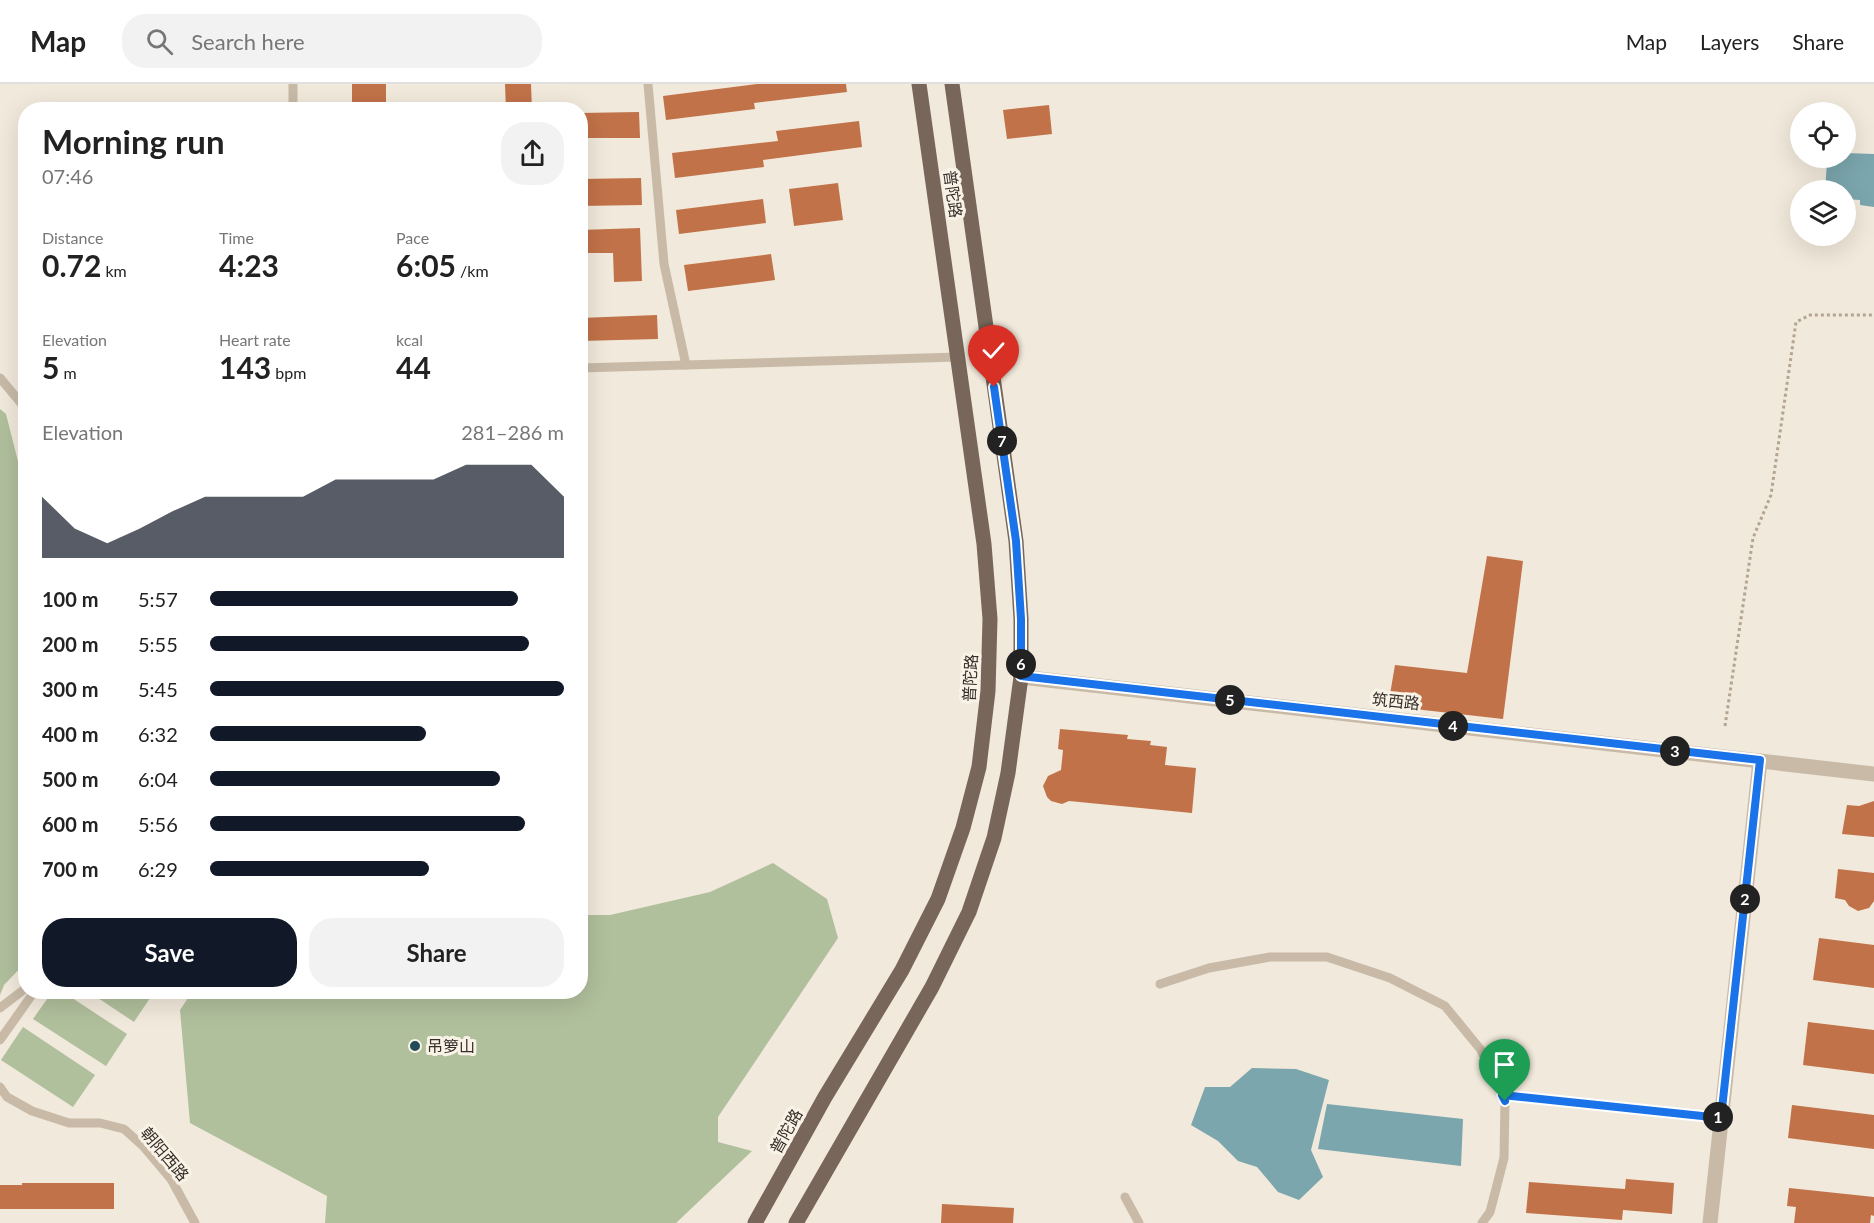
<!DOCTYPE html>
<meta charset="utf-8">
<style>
:root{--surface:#fff;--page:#f2f2f2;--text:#222;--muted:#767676;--line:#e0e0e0;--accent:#111827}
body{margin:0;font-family:Lato,"Noto Sans SC",sans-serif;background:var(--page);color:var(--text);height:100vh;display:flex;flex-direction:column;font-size:22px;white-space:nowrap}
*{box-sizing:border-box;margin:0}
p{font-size:20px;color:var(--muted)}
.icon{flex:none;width:33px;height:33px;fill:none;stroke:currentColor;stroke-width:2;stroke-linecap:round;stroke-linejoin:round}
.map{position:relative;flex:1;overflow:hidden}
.details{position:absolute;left:18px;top:18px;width:570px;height:897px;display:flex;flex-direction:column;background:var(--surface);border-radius:24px;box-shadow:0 6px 24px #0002}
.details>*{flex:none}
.fabs{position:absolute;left:1790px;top:18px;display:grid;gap:12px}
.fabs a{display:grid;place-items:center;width:66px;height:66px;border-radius:50%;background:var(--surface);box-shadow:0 6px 24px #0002;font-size:30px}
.pin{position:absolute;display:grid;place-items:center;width:51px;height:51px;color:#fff;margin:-62px -26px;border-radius:50% 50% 50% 0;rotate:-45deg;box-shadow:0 0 6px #0007}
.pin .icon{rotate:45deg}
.km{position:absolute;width:30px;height:30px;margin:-15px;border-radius:50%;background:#222;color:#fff;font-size:16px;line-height:30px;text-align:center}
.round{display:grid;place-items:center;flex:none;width:63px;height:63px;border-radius:24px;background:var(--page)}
.headline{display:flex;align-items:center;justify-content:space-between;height:102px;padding:0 24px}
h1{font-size:33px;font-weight:700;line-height:45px}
.stats{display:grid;grid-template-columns:repeat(3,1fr);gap:9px;height:102px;padding:6px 24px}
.stats div{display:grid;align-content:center}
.stats b{font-size:30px;font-weight:700}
.stats small{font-size:16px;font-weight:400}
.stats p{font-size:16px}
.chart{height:168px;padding:12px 24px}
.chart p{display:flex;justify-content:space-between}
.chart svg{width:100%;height:108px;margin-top:6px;fill:var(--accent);opacity:.7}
.cta{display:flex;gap:12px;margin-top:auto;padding:12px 24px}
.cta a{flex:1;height:69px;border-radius:24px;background:var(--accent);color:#fff;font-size:24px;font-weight:700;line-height:69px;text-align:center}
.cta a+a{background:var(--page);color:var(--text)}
ul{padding:0 24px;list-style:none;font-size:20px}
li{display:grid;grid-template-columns:96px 72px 1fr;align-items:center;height:45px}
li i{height:15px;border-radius:8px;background:var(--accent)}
header{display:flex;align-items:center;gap:36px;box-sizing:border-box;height:84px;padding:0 30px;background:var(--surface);border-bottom:2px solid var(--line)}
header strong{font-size:28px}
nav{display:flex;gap:33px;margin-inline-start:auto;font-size:21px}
.search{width:420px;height:54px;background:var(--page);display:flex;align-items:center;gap:15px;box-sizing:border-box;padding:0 21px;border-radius:24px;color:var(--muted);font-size:22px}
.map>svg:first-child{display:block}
.green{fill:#b0bf9c}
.water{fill:#7ba6ad}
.building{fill:#c17248}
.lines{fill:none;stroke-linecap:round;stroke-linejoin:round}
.path{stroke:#b4a492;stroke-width:3;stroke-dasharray:3 3;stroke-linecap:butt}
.lane{stroke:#c8baa7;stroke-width:9}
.street{stroke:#c8baa7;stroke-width:15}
.primary{stroke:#776659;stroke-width:15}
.route-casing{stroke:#fff;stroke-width:12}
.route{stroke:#1a73e8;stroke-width:8}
.poi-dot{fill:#1f4c55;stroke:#f9f2e7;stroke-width:2}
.labels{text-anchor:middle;stroke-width:6;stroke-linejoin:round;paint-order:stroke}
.street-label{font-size:16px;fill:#352d28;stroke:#f9f2e7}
.poi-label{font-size:16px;fill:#352d28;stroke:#f9f2e7;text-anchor:start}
</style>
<header>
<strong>Map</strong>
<div class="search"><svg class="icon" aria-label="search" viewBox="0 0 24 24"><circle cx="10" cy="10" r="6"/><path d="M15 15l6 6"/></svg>Search here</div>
<nav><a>Map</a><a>Layers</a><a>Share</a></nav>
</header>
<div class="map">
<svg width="1874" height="1139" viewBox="0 0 1874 1139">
<rect width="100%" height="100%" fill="#f1e9db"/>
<g class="green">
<path d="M0,325L6,330L26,409V878L4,901L0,911Z"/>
<path d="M773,779L827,815L838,854L718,1033V1058L752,1067L676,1139H325L327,1112L190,1039L180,926L192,908H580L581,831H610L710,808Z"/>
<path d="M52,908H63L127,950L106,982L33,935Z"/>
<path d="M89,908H154L134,938Z"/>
<path d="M23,943L95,991L73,1023L1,976Z"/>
</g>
<g class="water">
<path d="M1845,69L1874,70V123L1860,121V116L1845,115V106H1825L1827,78L1831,74H1845Z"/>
<path d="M1252,984L1296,985L1329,996L1311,1066L1323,1093L1299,1116L1278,1108L1257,1083L1238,1077L1218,1057L1191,1041L1205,1003H1230Z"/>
<path d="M1327,1020L1463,1035L1461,1082L1318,1065Z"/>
</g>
<g class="building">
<rect x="352" y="0" width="34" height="26"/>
<path d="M505,0H531L532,26H506Z"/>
<path d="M757,0H846L847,8L754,19L755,25L666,36L663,12Z"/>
<path d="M1049,21L1052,50L1007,55L1003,26Z"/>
<path d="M639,28L640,54H580V29Z"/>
<path d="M859,37L862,63L763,76L764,83L675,94L672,69L778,57L776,47Z"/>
<path d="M641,94L642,121L580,122V95Z"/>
<path d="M838,99L843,136L794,142L789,105Z"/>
<path d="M763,115L766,139L679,150L676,126Z"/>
<path d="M640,144L642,197L614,198L613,169H580V146Z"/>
<path d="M771,170L775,196L688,207L684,181Z"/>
<path d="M657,231L658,255L580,257V234Z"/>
<path d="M1487,472L1523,477L1503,635L1388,622L1395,581L1467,589Z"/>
<path d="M1060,645L1128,651L1127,655L1151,657L1150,661L1167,663L1165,681L1196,684L1192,729L1069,717L1062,720L1051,717L1047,713L1043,702L1048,692L1061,686L1063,666L1058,665Z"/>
<path d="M1874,717V753L1842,750L1847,721L1859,722Z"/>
<path d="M1838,785L1874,789V817L1869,824L1858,827L1849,822L1845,816L1835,814Z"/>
<path d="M1819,854L1874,861V904L1813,896Z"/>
<path d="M1808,938L1874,946V990L1803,981Z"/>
<path d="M1792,1021L1874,1031V1065L1788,1054Z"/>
<path d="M1626,1095L1674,1099L1672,1130L1623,1126L1622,1136L1526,1129L1529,1098L1625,1105Z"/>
<path d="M22,1099H114V1125H0V1101H22Z"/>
<path d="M1789,1104L1874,1113V1132L1871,1131L1870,1139H1794L1796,1123L1787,1122Z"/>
<path d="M942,1120L1014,1124L1013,1139H941Z"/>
</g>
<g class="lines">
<path class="path" d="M1725,642L1753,454L1771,411L1796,238L1810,231H1874"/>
<g class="lane">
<path d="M293,0V26"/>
<path d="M648,0L664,180L686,281"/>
<path d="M580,284L958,273"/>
<path d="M0,294L26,325"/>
<path d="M1160,900L1209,884L1270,873H1327L1390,894L1445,922L1481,966L1505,1017L1504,1074L1490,1128L1482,1139"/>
<path d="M0,924L26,904"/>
<path d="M0,956L34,908"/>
<path d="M0,1003L7,1013L32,1027L69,1039H100L124,1045L144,1063L171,1095L195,1139"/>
<path d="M1502,1011L1721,1034"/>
<path d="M1125,1113L1139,1139"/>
</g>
<g class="street">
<path d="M1021,593L1874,690"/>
<path d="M1710,1139L1760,677"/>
</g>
<g class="primary">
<path d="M755,1139L825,1013L902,886L938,815L963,744L979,683L988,607L990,535L984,460L919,0"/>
<path d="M796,1139L932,903L969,828L994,754L1008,689L1021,593V535L1016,457L952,0"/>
</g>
</g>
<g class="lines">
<defs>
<path id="route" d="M994,303L1016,457L1021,535V592L1760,676L1721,1034L1502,1011L1505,1017"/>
</defs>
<use href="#route" class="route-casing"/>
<use href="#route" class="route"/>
</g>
<circle class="poi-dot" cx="415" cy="962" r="6"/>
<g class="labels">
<g class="street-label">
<text transform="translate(953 110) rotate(82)" y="6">普陀路</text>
<text transform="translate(970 594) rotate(-87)" y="6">普陀路</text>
<text transform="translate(1396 617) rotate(6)" y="6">筑西路</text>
<text transform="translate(786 1047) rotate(-61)" y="6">普陀路</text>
<text transform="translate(165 1070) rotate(50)" y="6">朝阳西路</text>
</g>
<g class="poi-label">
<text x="427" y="968">吊箩山</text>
</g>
</g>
</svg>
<div class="fabs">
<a><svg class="icon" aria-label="locate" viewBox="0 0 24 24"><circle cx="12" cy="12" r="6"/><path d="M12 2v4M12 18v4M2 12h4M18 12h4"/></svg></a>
<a><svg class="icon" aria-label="layers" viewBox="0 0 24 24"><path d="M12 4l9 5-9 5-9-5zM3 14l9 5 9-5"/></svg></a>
</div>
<div class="pin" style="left:1505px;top:1017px;background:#1e9e55"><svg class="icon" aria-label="arrive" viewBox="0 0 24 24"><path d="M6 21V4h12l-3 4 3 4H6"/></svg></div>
<div class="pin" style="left:994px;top:303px;background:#d93025"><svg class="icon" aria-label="check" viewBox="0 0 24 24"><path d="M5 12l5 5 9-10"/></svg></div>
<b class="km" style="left:1718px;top:1033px">1</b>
<b class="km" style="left:1745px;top:815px">2</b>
<b class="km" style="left:1675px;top:667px">3</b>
<b class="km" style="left:1453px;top:642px">4</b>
<b class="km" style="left:1230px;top:616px">5</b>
<b class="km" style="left:1021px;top:580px">6</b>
<b class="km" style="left:1002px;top:357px">7</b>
<section class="details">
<div class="headline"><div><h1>Morning run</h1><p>07:46</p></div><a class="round"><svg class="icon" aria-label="share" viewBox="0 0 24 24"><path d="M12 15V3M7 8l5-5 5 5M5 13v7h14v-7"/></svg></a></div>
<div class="stats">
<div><p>Distance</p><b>0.72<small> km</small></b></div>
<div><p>Time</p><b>4:23</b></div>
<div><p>Pace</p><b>6:05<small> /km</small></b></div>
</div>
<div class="stats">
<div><p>Elevation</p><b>5<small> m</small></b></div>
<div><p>Heart rate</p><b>143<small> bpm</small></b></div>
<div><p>kcal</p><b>44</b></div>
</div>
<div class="chart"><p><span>Elevation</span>281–286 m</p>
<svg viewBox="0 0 160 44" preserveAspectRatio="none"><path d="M0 44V19L10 32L20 38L30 32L40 25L50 19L60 19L70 19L80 19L90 12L100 12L110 12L120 12L130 6L140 6L150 6L160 19V44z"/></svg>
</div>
<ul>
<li><b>100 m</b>5:57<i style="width:87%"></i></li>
<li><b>200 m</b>5:55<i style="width:90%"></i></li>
<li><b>300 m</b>5:45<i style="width:100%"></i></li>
<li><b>400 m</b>6:32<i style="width:61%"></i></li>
<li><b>500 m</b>6:04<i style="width:82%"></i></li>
<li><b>600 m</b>5:56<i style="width:89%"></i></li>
<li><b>700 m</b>6:29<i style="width:62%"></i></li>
</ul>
<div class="cta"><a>Save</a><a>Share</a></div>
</section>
</div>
